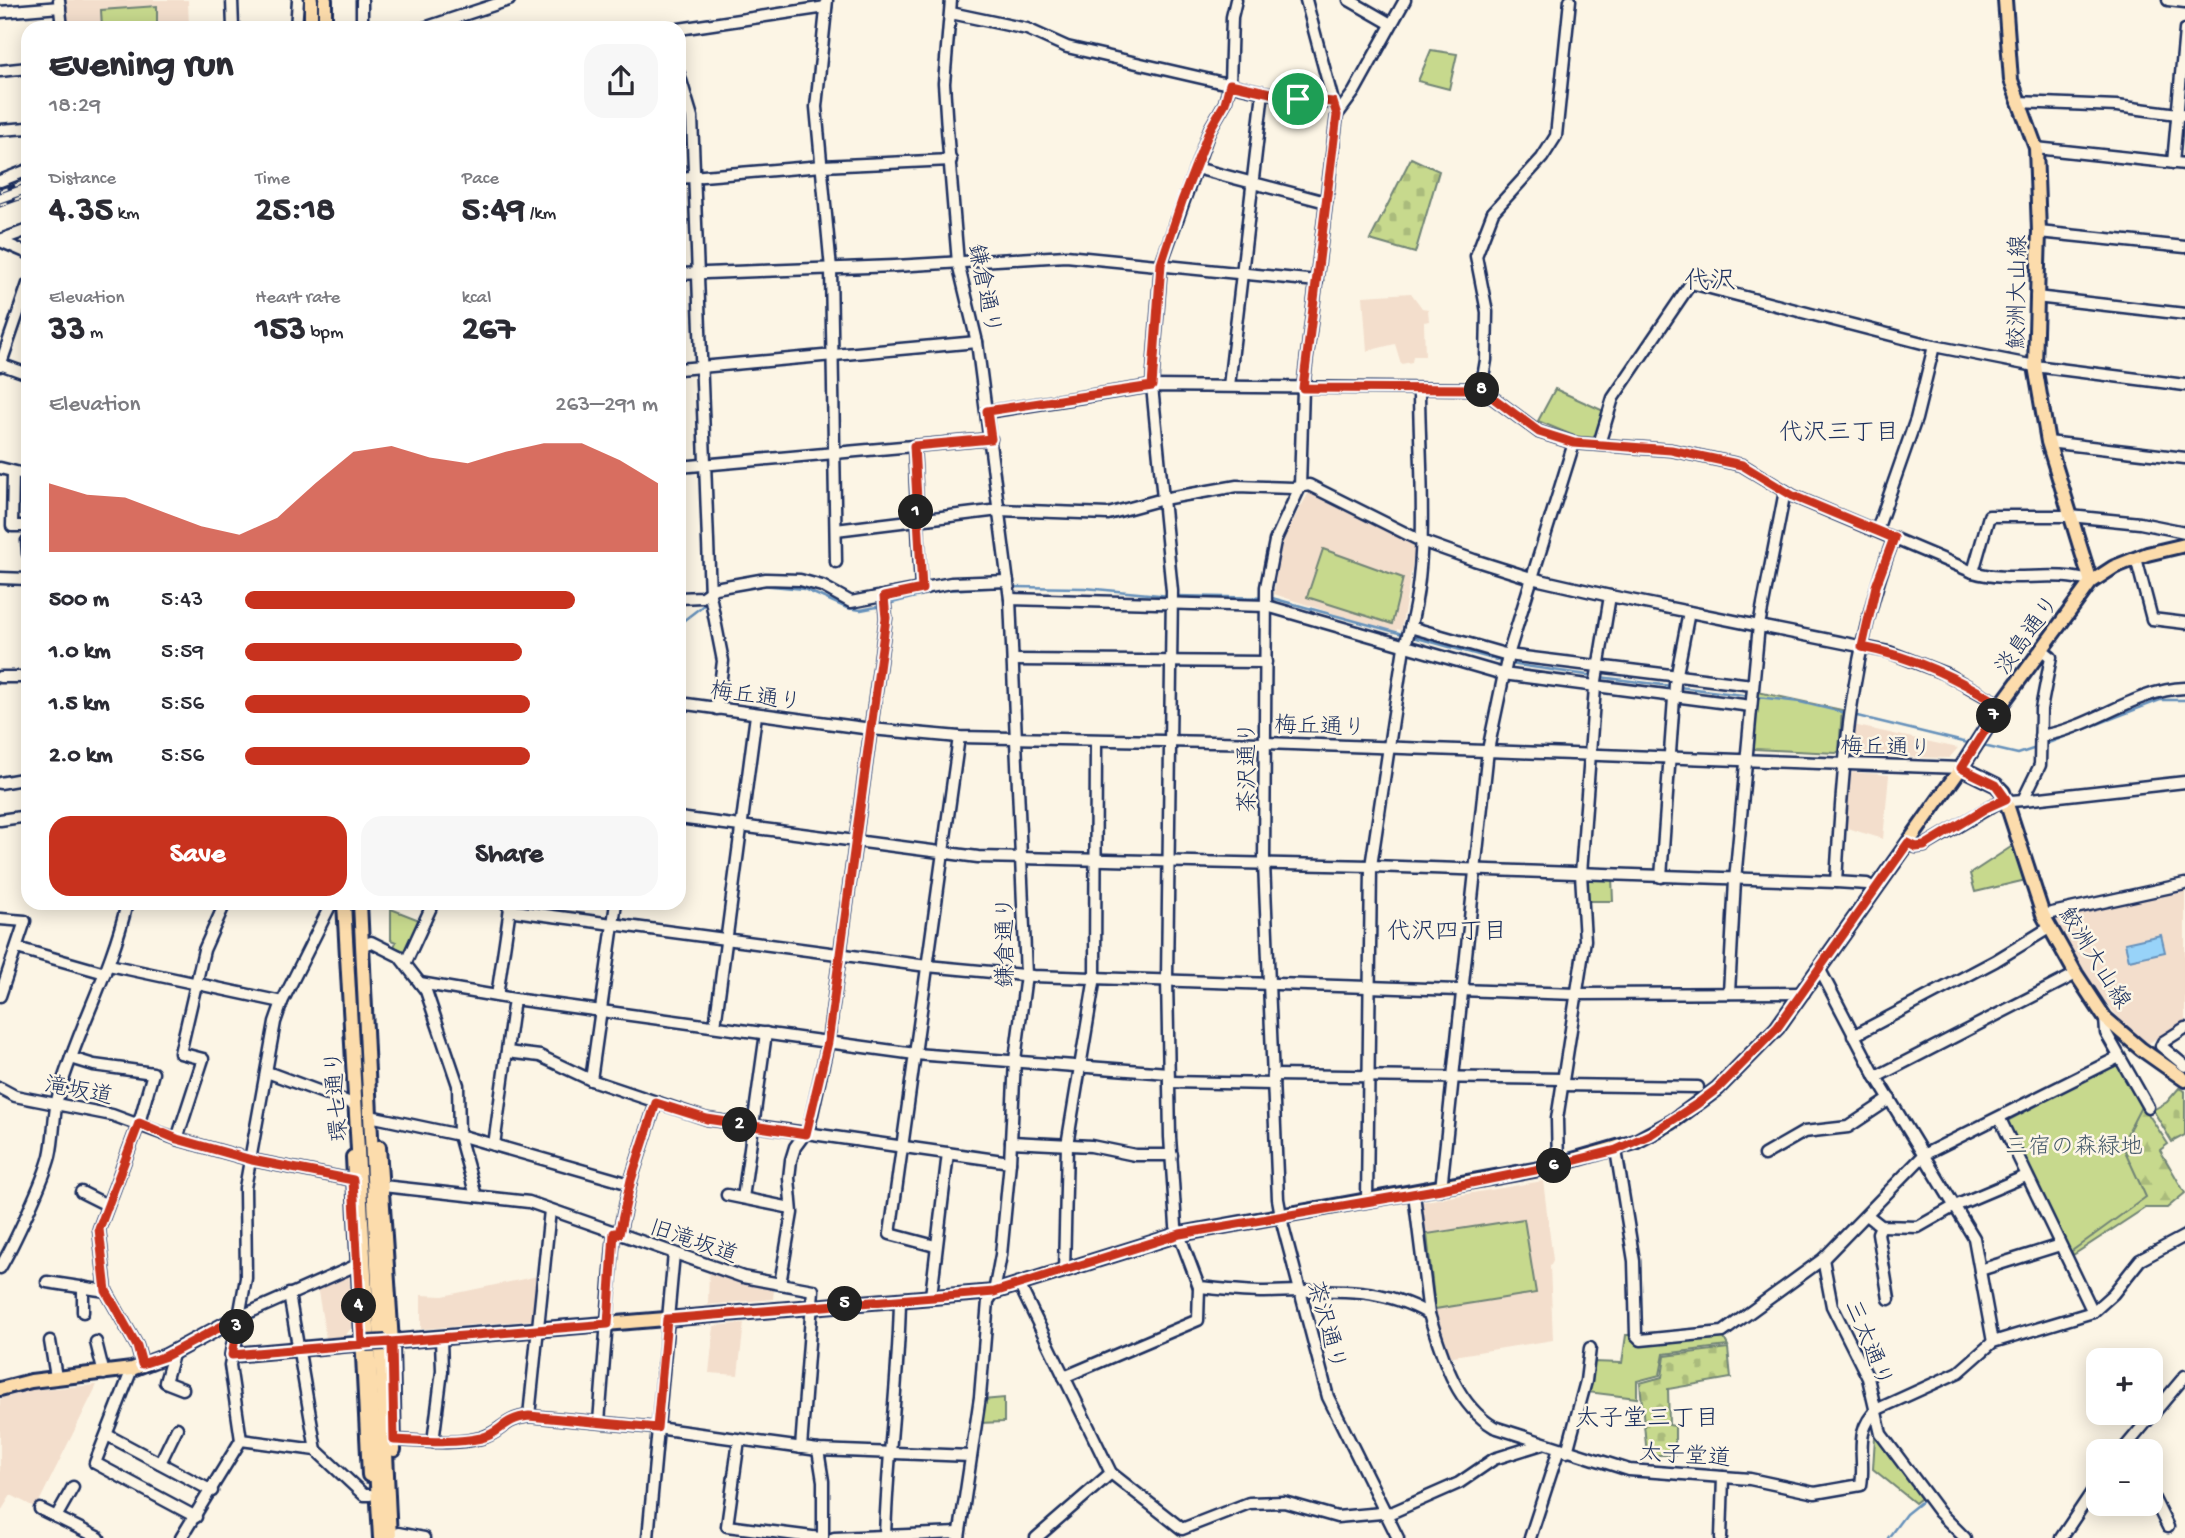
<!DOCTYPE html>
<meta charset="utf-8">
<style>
:root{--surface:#fff;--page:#f7f7f7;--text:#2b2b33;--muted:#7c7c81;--accent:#c8321e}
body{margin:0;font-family:"Gochi Hand","Klee One",sans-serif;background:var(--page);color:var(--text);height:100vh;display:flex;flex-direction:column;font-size:26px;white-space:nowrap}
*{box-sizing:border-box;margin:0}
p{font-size:23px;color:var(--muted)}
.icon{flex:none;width:38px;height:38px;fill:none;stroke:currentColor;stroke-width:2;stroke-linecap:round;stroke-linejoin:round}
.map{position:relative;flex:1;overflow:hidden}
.panel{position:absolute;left:21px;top:21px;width:665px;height:889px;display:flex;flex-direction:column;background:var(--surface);border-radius:21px;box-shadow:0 4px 18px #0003}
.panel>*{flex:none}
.controls{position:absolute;left:2086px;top:1348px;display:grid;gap:14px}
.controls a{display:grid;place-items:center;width:77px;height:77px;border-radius:14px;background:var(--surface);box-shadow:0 4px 18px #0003;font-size:35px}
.pin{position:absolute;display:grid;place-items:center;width:60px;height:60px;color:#fff;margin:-30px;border:4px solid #fff;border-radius:50%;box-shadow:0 2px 7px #0007}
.km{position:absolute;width:35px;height:35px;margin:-18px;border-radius:50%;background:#222;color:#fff;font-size:19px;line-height:35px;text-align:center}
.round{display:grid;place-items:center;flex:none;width:74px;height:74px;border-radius:21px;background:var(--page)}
.overview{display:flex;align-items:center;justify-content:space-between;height:119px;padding:0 28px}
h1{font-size:38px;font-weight:700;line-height:52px}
.metrics{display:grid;grid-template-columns:repeat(3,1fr);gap:10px;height:119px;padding:7px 28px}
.metrics div{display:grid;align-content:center}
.metrics b{font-size:35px;font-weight:700}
.metrics small{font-size:19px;font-weight:400}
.metrics p{font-size:19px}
.chart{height:196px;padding:14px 28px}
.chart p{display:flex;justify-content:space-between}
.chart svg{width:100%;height:126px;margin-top:7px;fill:var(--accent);opacity:.7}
.action{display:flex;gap:14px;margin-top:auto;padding:14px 28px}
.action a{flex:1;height:80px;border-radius:21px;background:var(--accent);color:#fff;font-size:28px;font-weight:700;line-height:80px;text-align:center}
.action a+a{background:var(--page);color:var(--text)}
ul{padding:0 28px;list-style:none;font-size:23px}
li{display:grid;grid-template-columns:112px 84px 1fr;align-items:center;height:52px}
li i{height:18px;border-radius:9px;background:var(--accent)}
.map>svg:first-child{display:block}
.built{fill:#f3decc}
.forest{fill:url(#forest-firs);stroke:#718476;stroke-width:2}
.cemetery{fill:url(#cemetery-stones);stroke:#718476;stroke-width:2}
.park{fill:#c7d98d;stroke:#718476;stroke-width:2}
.water{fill:#98d3f9;stroke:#6691bb;stroke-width:2}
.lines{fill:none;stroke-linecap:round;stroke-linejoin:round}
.stream{stroke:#6691bb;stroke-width:2.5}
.minor-casing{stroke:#1b2f5e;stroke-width:15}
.major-casing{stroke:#1b2f5e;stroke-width:18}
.minor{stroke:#fcf5e5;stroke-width:10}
.major{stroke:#fcdcac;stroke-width:12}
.rail-casing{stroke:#1b2f5e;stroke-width:5}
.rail{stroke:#fcf5e5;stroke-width:2.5;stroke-dasharray:8;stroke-linecap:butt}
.major-bridge-casing{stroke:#1b2f5e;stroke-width:18;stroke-linecap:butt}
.major-bridge{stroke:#fcdcac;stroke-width:12}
.route-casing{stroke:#fff;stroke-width:14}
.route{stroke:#c8321e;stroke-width:9}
.labels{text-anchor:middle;stroke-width:5;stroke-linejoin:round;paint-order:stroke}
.street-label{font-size:23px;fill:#1b2f5e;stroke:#fcf5e5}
.park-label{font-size:23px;fill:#465a6a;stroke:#fcf5e5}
.neighbourhood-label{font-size:24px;fill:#1b2f5e;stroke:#fcf5e5}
.quarter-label{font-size:26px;fill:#1b2f5e;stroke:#fcf5e5}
</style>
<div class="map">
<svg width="2185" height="1538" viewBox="0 0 2185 1538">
<defs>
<pattern id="forest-firs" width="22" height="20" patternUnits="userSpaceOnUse" patternTransform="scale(1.75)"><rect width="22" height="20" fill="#c7d98d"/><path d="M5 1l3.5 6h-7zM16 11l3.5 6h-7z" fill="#aabb7c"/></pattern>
<pattern id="cemetery-stones" width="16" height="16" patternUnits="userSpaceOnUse" patternTransform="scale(1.75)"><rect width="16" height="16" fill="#c7d98d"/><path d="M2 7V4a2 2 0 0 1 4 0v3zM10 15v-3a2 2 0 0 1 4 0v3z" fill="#aabb7c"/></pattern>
</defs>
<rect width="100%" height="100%" fill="#fcf5e5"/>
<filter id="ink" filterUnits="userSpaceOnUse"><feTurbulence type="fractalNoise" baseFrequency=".0143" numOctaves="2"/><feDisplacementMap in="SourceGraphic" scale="14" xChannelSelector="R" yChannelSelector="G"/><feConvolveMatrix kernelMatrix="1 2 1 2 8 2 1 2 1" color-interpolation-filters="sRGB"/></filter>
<g filter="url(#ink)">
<g class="built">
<path d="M63,0H188L189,28H65Z"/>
<path d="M1411,293L1422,308L1428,309L1429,321L1424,322L1425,356H1413L1412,362L1401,364L1395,344L1367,351L1363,296Z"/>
<path d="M1312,492L1412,543L1415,549L1401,630L1397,629L1396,634L1274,594L1280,544L1308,494Z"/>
<path d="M1853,725L1958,748L1949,758L1853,756L1850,754Z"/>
<path d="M1853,772L1889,775L1883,839L1844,827L1847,779Z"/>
<path d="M2185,888V1022L2147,1044L2123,1023L2080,971L2052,919L2055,916Z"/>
<path d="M1543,1181L1553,1260L1550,1266L1553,1340L1447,1357L1432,1313L1420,1202Z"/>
<path d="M709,1270L774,1289L773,1299L708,1305Z"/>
<path d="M349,1271L353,1326L345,1336L326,1338L317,1286Z"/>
<path d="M538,1276L534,1320L421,1329V1295L443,1296Z"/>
<path d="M744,1323L738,1375L709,1373L714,1326Z"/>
<path d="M97,1385L36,1508L11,1495L0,1513V1399L30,1390Z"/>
</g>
<path class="forest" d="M2117,1067L2168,1144L2160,1150L2185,1193L2167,1208H2145L2073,1255L2060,1229Z"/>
<g class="cemetery">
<path d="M1411,158L1439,171L1415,253L1370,240Z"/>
<path d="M2179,1088L2185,1091V1135L2172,1142L2153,1110L2167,1102Z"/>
<path d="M1728,1348L1731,1378L1668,1389L1669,1425L1675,1426V1455H1647L1640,1383L1662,1377L1665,1356Z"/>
</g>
<g class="park">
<path d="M157,6V28H102L101,10Z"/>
<path d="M1431,50L1457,54L1449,89L1418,81Z"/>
<path d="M1555,389L1608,413L1598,435L1592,439L1579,438L1538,421Z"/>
<path d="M1323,549L1403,578L1392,624L1307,597Z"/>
<path d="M1758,692L1842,710L1839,751L1836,753L1755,749L1752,746Z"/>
<path d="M2014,845L2026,880L1975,892L1970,874Z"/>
<path d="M1591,877H1612L1613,901H1585L1584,883Z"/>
<path d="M391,909L422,921L407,952L394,947L396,942L391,940Z"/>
<path d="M2115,1064L2120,1066L2143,1103L2126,1136L2125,1151L2146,1197L2069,1253L2005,1125L2007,1121Z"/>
<path d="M1524,1219L1536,1293L1435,1309L1427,1234Z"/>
<path d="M1722,1334L1728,1346L1664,1354L1660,1375L1637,1381V1398L1587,1392L1593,1362L1622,1363L1626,1335Z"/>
<path d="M1004,1398V1422L979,1423L983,1400Z"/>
<path d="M1875,1437L1925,1495L1915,1503L1873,1469Z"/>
</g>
<path class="water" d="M2161,935L2165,952L2129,960L2125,943Z"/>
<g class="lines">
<g class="stream">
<path d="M761,585L804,589L847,608L861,610L882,606"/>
<path d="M1012,587L1085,588L1170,596"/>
<path d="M1176,596L1272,598L1504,662"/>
<path d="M888,604L943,590L1006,587"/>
<path d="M679,624L709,601"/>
<path d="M1510,664L1594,676"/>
<path d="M1600,677L1750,696"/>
<path d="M1757,697L1800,702L1846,713"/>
<path d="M1853,715L1972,744"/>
<path d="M1979,745L2018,754L2036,748"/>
<path d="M2043,745L2160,700H2185"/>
<path d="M1888,1538L1906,1514L1921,1502"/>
</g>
<defs>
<g id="minor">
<path d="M59,0L62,28"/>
<path d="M232,0L233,28"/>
<path d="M827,0L816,107L831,269L836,562"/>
<path d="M951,0L944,83L947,129L958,263L977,342L1010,599L1026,975L1015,1060L1010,1162L1001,1255L994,1292L988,1301L980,1397L959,1538"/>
<path d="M1306,0L1334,105"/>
<path d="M1349,0L1391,24"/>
<path d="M2168,0L2185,2"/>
<path d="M0,12L60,7"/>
<path d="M951,13L1027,29L1067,47L1263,92L1316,102H1333"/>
<path d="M296,28L298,0"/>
<path d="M362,28V0"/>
<path d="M424,28L509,0"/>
<path d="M679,29L826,7"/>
<path d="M0,71L28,68"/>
<path d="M679,74L692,117L710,595L723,661L717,709"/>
<path d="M2018,102L2117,106L2185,115"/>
<path d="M0,130L28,128"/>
<path d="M2036,148L2185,164"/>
<path d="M2173,163L2185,30"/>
<path d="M1196,168L1326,202"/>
<path d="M679,178L822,166L951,160"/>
<path d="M0,181L28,170"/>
<path d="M2039,232L2185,247"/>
<path d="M0,240L28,230"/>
<path d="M0,241L28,253"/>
<path d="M679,274L895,266L1066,256L1317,281"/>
<path d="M2036,297L2185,314"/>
<path d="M0,364L28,374"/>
<path d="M0,366L28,284"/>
<path d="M679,369L977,342"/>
<path d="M1229,386L1263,92"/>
<path d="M1481,389L1539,432L1574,443L1671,450L1742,465L1793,496L1973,572C2012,584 2054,569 2091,582"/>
<path d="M987,412L1152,386L1481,389L1486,360L1487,312L1476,256L1493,212L1542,158L1556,136L1570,0"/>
<path d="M2048,442L2185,458"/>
<path d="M1599,444L1613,398L1691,283L1934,346L2035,366L2185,385"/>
<path d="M914,446L921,589"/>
<path d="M679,467L991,439"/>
<path d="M0,468L28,475"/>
<path d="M13,472L12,526H25"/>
<path d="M836,530L999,510L1108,514L1163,499L1237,486L1293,488L1309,485L1421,541L1474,560L1531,578L1610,596L1889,652L1946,674L2001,705"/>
<path d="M1877,530L1916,419L1934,346"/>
<path d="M27,541L28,554"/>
<path d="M2136,558L2152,619L2185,623"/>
<path d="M1973,572L1989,516H2070L2140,523L2185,532"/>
<path d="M0,578L28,579"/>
<path d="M679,598L702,597L715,588L766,579L800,580L822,586L851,602L951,583L1008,581"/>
<path d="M1010,599L1267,606L1503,674L1751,706"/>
<path d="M1410,627L1508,655L1752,685"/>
<path d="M1014,660L1266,662"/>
<path d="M0,677H28"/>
<path d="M679,703L871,729L959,737L1265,743L1961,768"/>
<path d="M2040,736C2091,729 2133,690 2185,688"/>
<path d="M0,783L28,778"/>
<path d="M2023,800L2185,782"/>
<path d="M679,818L978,857L1371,866L1836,882L1867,884L1876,889"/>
<path d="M0,820L28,816"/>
<path d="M1908,843L1916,847L1924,846L1999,802L2023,800L2040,765L2041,709L2051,657L2041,649"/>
<path d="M1661,877L1675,684L1689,612"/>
<path d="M1836,882C1843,765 1850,649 1894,538"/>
<path d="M505,903L515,911L927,966L1033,976L1577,994L1804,993"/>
<path d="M2043,915L2185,884"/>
<path d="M0,919L25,921L0,996"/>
<path d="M362,946L371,942L399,956L426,991L458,1085L459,1135L476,1196"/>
<path d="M17,948L105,973"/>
<path d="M406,962L433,903"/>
<path d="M109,965L282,1002"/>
<path d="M1820,970L1876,1077L1974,1238L1993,1342"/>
<path d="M420,983L514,999L915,1054L1168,1073"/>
<path d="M1729,993L1735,880L1759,625L1785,491"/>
<path d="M497,996L510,908"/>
<path d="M2105,1018L2106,1033L2148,1107"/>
<path d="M715,1026L756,715"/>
<path d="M2185,1028L2163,1042L2161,1046L2185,1066"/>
<path d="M1853,1036L1995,961L2049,928"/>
<path d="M507,1052L540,1056L591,1080L707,1119L1010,1162"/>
<path d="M71,1058L94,1065L153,1073L139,1123L99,1229L106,1291L137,1346L142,1364"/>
<path d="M267,1072L356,1105"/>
<path d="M1273,1075L1563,1079"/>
<path d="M1876,1077L2076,974"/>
<path d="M591,1080L616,903"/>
<path d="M1169,1082L1273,1084"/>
<path d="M1562,1085L1698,1087"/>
<path d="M0,1088L15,1096L112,1115L177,1139L252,1160L353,1180"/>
<path d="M370,1116L459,1135L630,1184"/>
<path d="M2000,1119L2093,1312"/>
<path d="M177,1139L203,1059L180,1053L204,950L225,903"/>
<path d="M1011,1142L1091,1146L1135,1155H1172"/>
<path d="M494,1145L514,999"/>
<path d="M1616,1150L1634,1261L1636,1335L1641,1340L1723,1332L1823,1259L1925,1154L2119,1057"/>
<path d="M1764,1155L1804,1132L1848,1127L1890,1099"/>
<path d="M1558,1166L1557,1119L1585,940L1581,874L1590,754L1595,687L1610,596"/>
<path d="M383,1186L529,1202L743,1277L813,1290L801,1448"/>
<path d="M1441,1189L1488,750L1508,655L1574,443"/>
<path d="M81,1192L107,1205"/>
<path d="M1414,1194L1429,1314"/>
<path d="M727,1195L791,1208"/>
<path d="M743,1198L766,1033"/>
<path d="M1367,1201L1371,866L1404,647C1432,572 1419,469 1419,389"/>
<path d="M1867,1215L1881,1226L1918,1227L1955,1206L2026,1176"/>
<path d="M1881,1226L1878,1233L1889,1299"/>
<path d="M619,1234L631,1180L656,1103"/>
<path d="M935,1246L890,1234L959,737"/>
<path d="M1823,1259L1832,1306L1868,1378L1881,1434L1939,1512L1965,1538"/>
<path d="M0,1268C13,1246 44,1180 50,1156C55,1135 53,1111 59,1093C78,1028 112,969 127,903"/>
<path d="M1980,1270L2060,1245"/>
<path d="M1064,1271L1067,1145L1095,977L1096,741"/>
<path d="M47,1282L106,1291"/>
<path d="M780,1284L792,1213L789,1178L791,1160L795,1147L809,1128L828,1042L886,618L884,597"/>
<path d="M1020,1286L1111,1473L1182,1529L1249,1503L1284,1502L1337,1517L1393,1512L1459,1483L1494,1459L1542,1444"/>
<path d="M83,1287V1312"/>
<path d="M1199,1287C1220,1289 1242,1292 1264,1292C1323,1291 1375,1283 1429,1314C1442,1355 1455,1404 1494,1427L1629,1470L1750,1479L1815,1493L1861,1485C1866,1456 1852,1432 1878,1409L1959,1372L1993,1342L2093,1312L2113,1294L2140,1260L2185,1236"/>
<path d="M289,1294L316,1450"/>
<path d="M931,1296L948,1153"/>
<path d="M239,1317L246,1278L245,1188L275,1022L282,1002L331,904"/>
<path d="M239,1317L357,1265"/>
<path d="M50,1341L56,1377"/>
<path d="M96,1342L104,1374"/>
<path d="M174,1351L165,1382L183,1389"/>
<path d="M232,1355L230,1365L241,1440"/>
<path d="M132,1369L95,1463L196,1517"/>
<path d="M1064,1377L1198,1320L1199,1287L1176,1226L1170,1137L1167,979L1172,591L1152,386L1161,264L1210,129L1225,103L1230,84L1232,17L1236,0"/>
<path d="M529,1416L550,1210"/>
<path d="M599,1422L614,1233"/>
<path d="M107,1435L212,1491"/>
<path d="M241,1440L316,1450L364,1495H370"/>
<path d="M394,1440C422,1441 454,1445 481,1438C502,1433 502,1419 529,1416L657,1428L818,1450L971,1456"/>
<path d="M739,1440L727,1526L820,1538"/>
<path d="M433,1442L442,1371L441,1338"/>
<path d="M818,1450L823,1481V1538"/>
<path d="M2122,1451L2185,1376"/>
<path d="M1567,1452L1586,1381L1590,1348"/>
<path d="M160,1463L177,1428"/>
<path d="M2151,1493L2168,1527"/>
<path d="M40,1509L99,1538"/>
<path d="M56,1517L73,1487"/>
<path d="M398,1533L424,1538"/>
<path d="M181,1538L241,1440"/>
<path d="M648,1538L674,1253"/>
<path d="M834,1538L959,1533"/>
<path d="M885,1538C887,1458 899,1379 900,1299"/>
<path d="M1036,1538L1111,1473"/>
<path d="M1398,1538L1328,1397L1283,1226L1278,1199L1264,863L1266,587L1275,541L1300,487L1303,388L1337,115L1354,92L1405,0"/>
<path d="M1530,1538L1559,1449"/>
<path d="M1721,1538L1723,1477"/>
<path d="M2061,1538L2098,1483"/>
</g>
<g id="major">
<path d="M2005,0L2011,80L2036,148L2039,232L2035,366L2048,442L2091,582"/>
<path d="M311,28V0"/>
<path d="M325,28V0"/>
<path d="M1961,768L1996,785L2003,792L2043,915L2076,974L2105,1018L2141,1049L2185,1080"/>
<path d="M344,903L380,1538"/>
<path d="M360,903L390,1538"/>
<path d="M379,1147L392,1342L394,1450"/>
<path d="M353,1157L369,1475"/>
<path d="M239,1317L232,1355L366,1343"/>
<path d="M386,1342L994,1292L1180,1234L1545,1168L1635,1142L1672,1122L1717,1089L1777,1028L1961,768L2001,705L2091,582L2114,567L2147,554L2185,545"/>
<path d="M0,1389L31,1381L132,1369L166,1356L239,1317"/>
</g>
</defs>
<use href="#minor" class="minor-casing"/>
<use href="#major" class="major-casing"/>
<use href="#minor" class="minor"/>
<use href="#major" class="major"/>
<defs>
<g id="rail">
<path d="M0,191L28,181"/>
<path d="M0,205L28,195"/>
</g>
</defs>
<use href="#rail" class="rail-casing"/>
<use href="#rail" class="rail"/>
<defs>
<path id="major-bridge" d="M366,1343L386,1342"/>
</defs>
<use href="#major-bridge" class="major-bridge-casing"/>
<use href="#major-bridge" class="major-bridge"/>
</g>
</g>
<g class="lines" filter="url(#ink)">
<defs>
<path id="route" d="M1298,99L1230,84L1225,103L1210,129L1182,201L1161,264L1152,386L987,411L991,439L914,446L922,589L884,597L886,618L828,1042L806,1134L707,1119L656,1103L631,1180L619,1234L614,1233L608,1324L232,1355L239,1317L166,1356L142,1364L137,1346L106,1291L99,1229L139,1123L177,1139L252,1160L353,1180L362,1344C372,1343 382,1343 392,1342L394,1440C422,1441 453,1444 481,1438C502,1433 502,1419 529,1416L657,1428L667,1319L994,1292L1180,1234L1441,1189L1545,1168L1616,1150L1651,1134L1697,1104L1718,1088L1777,1028L1908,843L1916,847L1924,846L1986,808L2006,799L1996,785L1961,768L2001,705C1957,678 1914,657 1862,647L1876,586L1894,538L1793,496L1742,465L1671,450L1574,443L1539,432L1481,389L1303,388L1337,115L1333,102L1298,99"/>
</defs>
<use href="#route" class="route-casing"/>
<use href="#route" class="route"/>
</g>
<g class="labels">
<g class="street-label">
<text transform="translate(986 289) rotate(79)" y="8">鎌倉通り</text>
<text transform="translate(2016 292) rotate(-89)" y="8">鮫洲大山線</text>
<text transform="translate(2026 634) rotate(-54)" y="8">淡島通り</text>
<text transform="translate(756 695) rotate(8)" y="8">梅丘通り</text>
<text transform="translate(1320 725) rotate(2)" y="8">梅丘通り</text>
<text transform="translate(1886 746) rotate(2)" y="8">梅丘通り</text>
<text transform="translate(1246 767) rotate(-90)" y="8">茶沢通り</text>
<text transform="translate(1004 942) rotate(-90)" y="8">鎌倉通り</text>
<text transform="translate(2096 957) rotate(58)" y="8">鮫洲大山線</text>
<text transform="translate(79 1089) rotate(11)" y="8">滝坂道</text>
<text transform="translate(335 1096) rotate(-94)" y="8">環七通り</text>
<text transform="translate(694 1240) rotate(19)" y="8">旧滝坂道</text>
<text transform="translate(1328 1325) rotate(75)" y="8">茶沢通り</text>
<text transform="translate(1870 1343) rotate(68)" y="8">三太通り</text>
<text transform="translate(1685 1454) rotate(4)" y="8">太子堂道</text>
</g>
<g class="park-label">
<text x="2074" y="1153">三宿の森緑地</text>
</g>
<g class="neighbourhood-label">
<text x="1839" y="439">代沢三丁目</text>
<text x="1447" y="938">代沢四丁目</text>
<text x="1647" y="1425">太子堂三丁目</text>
</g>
<g class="quarter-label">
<text x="1710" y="288">代沢</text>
</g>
</g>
</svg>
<div class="controls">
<a>+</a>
<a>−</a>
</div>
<div class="pin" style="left:1298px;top:99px;background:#1e9e55"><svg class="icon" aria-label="arrive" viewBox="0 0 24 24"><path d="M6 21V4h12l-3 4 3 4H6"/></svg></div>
<b class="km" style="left:916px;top:512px">1</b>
<b class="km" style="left:740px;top:1125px">2</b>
<b class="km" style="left:237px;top:1327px">3</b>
<b class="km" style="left:359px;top:1306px">4</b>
<b class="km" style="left:845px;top:1304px">5</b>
<b class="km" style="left:1554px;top:1166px">6</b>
<b class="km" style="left:1994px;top:716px">7</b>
<b class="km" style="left:1482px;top:390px">8</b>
<section class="panel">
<div class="overview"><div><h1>Evening run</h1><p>18:29</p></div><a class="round"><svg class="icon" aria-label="share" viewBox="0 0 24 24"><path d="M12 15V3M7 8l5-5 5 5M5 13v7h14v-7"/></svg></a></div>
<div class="metrics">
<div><p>Distance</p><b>4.35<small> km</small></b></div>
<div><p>Time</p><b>25:18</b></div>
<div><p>Pace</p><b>5:49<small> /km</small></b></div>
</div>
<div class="metrics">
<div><p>Elevation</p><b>33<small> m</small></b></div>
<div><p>Heart rate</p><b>153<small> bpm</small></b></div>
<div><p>kcal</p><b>267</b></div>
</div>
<div class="chart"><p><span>Elevation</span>263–291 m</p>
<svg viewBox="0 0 160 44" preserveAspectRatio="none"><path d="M0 44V20L10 24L20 25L30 30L40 35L50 38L60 32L70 20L80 9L90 7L100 11L110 13L120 9L130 6L140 6L150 12L160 20V44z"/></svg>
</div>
<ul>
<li><b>500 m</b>5:43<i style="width:80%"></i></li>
<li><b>1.0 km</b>5:59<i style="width:67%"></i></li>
<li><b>1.5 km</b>5:56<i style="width:69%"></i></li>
<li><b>2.0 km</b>5:56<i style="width:69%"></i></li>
</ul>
<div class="action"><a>Save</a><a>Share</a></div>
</section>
</div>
